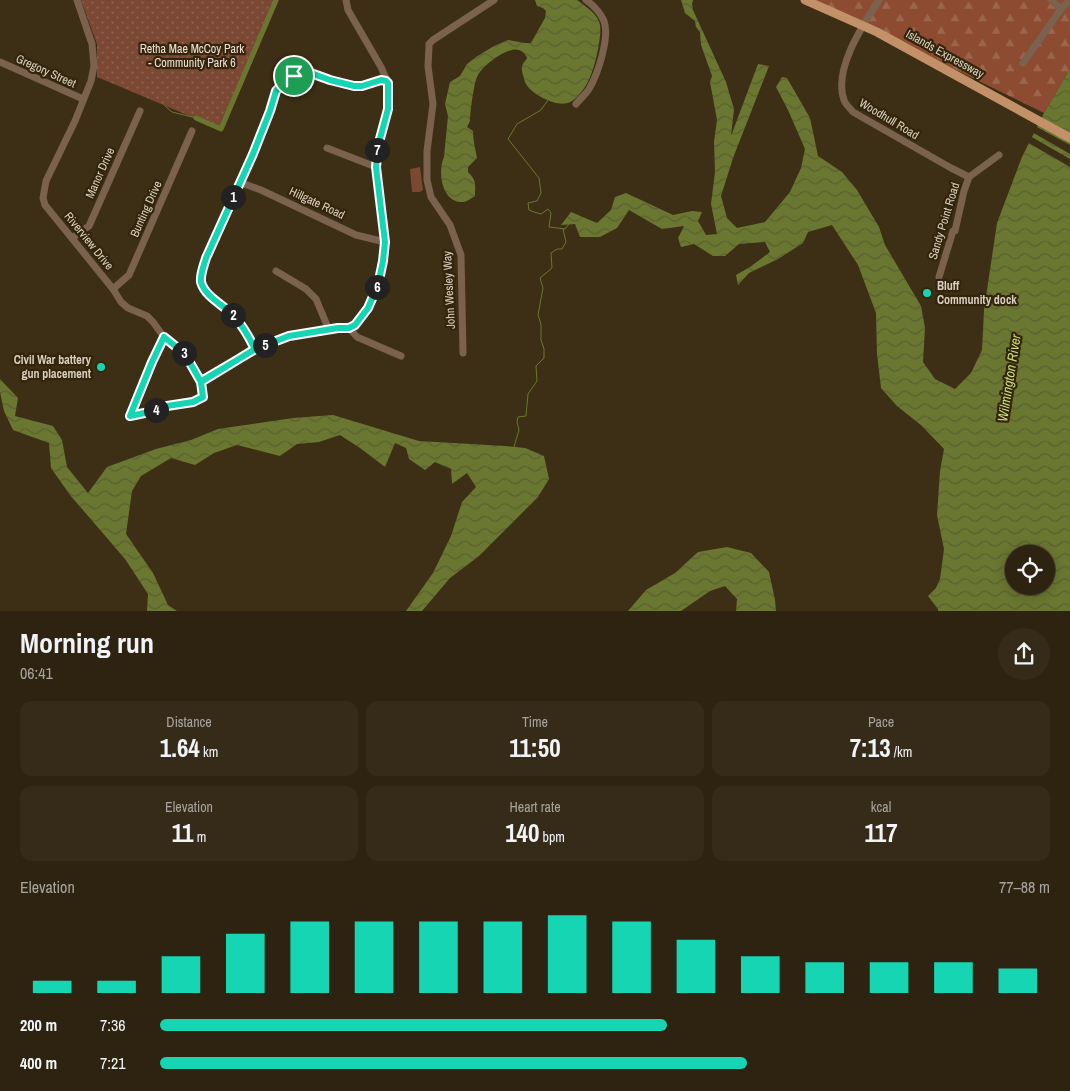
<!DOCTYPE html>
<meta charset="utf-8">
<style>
:root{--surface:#2e2310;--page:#362b19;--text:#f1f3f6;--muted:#a7a49f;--line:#494030;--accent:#16d5b3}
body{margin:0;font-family:"Archivo Narrow",sans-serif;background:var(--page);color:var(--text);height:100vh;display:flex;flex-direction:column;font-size:19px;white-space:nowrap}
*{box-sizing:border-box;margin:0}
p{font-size:16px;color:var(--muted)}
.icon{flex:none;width:28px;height:28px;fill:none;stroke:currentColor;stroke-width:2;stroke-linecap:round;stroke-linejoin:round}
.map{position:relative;height:611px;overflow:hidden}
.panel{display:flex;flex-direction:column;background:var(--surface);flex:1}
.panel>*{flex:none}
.fabs{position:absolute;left:1005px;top:545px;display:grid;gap:10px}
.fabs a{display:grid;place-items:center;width:50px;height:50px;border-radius:50%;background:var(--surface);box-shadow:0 2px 12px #0003,0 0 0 1px var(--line);font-size:25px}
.pin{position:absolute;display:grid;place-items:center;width:42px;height:42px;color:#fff;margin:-21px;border:2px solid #fff;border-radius:50%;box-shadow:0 1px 5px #0007}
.km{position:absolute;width:25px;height:25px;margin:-12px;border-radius:50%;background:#222;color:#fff;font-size:14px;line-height:25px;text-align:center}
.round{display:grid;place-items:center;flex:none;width:52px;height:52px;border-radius:26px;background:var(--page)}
.head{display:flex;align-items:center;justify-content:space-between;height:85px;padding:0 20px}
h1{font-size:28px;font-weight:700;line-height:38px}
.metrics{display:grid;grid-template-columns:repeat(3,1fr);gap:8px;height:85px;padding:5px 20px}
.metrics div{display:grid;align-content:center;border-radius:12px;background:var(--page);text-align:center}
.metrics b{font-size:25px;font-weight:700}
.metrics small{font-size:14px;font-weight:400}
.metrics p{font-size:14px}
.chart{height:140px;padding:10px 20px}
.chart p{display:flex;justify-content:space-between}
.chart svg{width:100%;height:90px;margin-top:5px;stroke:var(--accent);stroke-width:6}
ul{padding:0 20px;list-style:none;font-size:16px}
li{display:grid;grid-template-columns:80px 60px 1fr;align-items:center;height:38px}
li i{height:12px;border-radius:6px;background:var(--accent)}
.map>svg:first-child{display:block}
.grass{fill:#7b4834}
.forest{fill:url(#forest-firs)}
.park{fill:url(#park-dots)}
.water{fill:url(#water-waves);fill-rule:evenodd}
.pier{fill:#3d2f15}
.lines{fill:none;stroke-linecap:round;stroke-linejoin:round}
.stream{stroke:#6a7730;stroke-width:1}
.canal{stroke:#6a7730;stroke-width:5}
.minor{stroke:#7a624e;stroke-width:7}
.major{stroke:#c29167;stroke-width:9}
.route-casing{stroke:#fff;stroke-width:10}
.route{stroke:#16d5b3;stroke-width:6}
.poi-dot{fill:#16d5b3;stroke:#33250b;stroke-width:2}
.labels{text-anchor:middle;stroke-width:4.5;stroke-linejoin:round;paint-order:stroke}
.park-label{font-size:12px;fill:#f4e0d7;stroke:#33250b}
.street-label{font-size:12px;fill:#d9d0c1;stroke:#33250b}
.poi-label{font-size:12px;font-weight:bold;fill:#d9d0c1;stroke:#33250b;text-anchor:start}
.water-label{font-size:14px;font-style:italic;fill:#c8dd7a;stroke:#33250b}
</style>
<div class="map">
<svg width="1070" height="611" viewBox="0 0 1070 611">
<defs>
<pattern id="forest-firs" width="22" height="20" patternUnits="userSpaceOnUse" patternTransform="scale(1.25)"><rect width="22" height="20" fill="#8d4c31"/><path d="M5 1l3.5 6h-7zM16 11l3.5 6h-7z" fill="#9c654d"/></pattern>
<pattern id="park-dots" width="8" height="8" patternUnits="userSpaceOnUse" patternTransform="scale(1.25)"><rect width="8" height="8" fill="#7b4834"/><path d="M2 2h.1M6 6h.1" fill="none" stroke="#8d6150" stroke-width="1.8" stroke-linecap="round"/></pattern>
<pattern id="water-waves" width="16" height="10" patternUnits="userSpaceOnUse" patternTransform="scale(1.25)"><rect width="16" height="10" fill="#6a7730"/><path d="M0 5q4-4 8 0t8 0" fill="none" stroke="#5a6034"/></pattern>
</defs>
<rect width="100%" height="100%" fill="#3d2f15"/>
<path class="grass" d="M420,167L423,190L420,192H412L410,169Z"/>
<path class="forest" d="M816,0H1070V69L1044,113L834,10Z"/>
<path class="park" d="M81,0H279L223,130L97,77V44Z"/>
<g class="water">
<path d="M535,0H577C585,6 598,14 600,25C602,36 595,67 590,77C586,87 578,99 568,103C556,107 530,94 525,82C524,80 524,77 523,75C522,72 521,67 523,64C523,63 527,59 527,58C526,55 523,51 519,50C508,46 483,65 478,75C474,80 470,114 470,121L467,127L473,131C473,140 475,148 477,158L468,167V172C477,181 475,184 475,196C471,198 468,201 464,202C442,204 437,172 444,157L448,116L445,104L450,82L460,76L467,64L476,57L494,46L508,40L525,43H531L545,18L546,11L543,8L537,6Z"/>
<path d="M681,0H693L692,4L693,10L726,82L734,109L731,136L758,64L769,66L733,158L721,196L727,218L737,228L765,222L790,192L801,168L805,149L788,110L776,87L782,77L787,78L810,118L818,156L842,172L857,190L879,227L885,245L921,306L925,328L923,362L935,379L955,389L971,373L982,350L984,310L997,223L1022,157L1044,113L1070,69V611H938V609L928,596L936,588L940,579L944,549L937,515L940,471L944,449L922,426L897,406L881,388L877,354L876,313L858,265L832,225L808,232L803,243L778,259L749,273L738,285L736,275L750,267L770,252L765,242L739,244L725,256H713L694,244L681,247L678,238L684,226L662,229L629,210L617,228L600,237H580L575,224L561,225L571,212L597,223L611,210L615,197L626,193L673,215L692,211L702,212L698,221L706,235L717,234L711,204L715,172L714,142L717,120L710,82L712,76L701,45L700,32L696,27L695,21L685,13ZM1014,554H1046V586H1014Z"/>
<path d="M0,379L18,398L15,416L53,426L62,440L67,467L88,493L107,467L156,449L191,440L218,429L293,418L333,415L419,441L505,446L525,448L544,456L549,479L538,497L479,556L450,578L422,611H406L433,573L451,536L462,502L476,487L467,473L452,484L451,469L435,462L425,470L409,459L406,448L395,443L385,467L360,448L340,435L319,442L297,444L280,456L237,445L214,453L195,465L171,458L141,476L132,491L126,534L153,573L168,605L177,611H147L148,594L125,559L70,495L51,468L49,443L13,430L4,411L0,392Z"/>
<path d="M727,547L751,553L769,572L775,600L776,611H736L737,599L725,586L710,591L681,611H628L646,590L675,573L698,552Z"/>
</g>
<g class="pier">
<path d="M1035,126L1070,145V154L1032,132Z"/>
<path d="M1030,136L1070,159V167L1027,142Z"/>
</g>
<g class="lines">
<g class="stream">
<path d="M548,100L541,110L517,124L508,139L539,178L541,193L537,201L528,203L529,210L534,212L541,214L548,209L551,213L549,227L565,229L569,224"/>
<path d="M165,106L172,112L196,118"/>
<path d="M514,447L519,430L517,422L518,417L526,416L528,394L537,381L536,366L544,358V349L541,340V324L538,315L543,288L540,278L552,268L551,253L557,249H562L566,242L563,229"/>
</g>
<path class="canal" d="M196,118L221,129L276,0"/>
<g class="minor">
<path d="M77,0L92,44L94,66L91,81L75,121L46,181L43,198L45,205L113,289L121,302L128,308L147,316L153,322L164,337L185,354L201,382L203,397L193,402L167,406L154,411L130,416"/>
<path d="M879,0C863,25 833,69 844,100C845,104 850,108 853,112L951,168L969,177"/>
<path d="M1051,0L1061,9"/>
<path d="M0,62L83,99"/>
<path d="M1023,63L1061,9L1070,0"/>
<path d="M576,104C580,99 586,94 589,89C598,74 610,37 604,21C600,12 593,5 586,0"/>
<path d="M327,148L376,167"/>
<path d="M239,182L261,190L356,235L385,242"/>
<path d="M72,238L89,226L140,111"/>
<path d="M276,271L306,289L316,299L329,330"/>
<path d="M939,277L953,231H955L964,191L969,177L999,155"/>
<path d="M113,289L129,275L192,131"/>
<path d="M349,328L357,337L401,356"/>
<path d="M255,349L246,331L229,311L211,297L204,288L201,280L203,269L206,258L220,229L239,182L249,163L270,111L276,91L287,79L299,74L308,72L329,80L354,86H363L381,80L386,81"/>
<path d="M463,353L461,255L450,225L431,197L427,180V151L433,104L428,66L429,47V44L433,40L494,0"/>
<path d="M201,382L254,350L273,341L289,336L338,328H349L355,325L367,308L378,285L383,261L385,242V231L376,167L377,150L388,109V83L381,67L348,10L346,0"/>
<path d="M130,416L152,362L164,337"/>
</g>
<path class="major" d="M805,0L877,32L1070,138"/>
</g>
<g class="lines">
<defs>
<path id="route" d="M294,76L287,79L276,91L270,111L253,154L206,258C204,265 200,274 201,282C205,297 224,305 234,316C243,326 249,337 255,349L201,382L185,354L164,337L152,362L130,416L154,411L167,406L193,402L203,397L201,382L203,380L254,350L255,349L289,336L338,328H349L355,325L368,308L378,285L383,261L385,242L376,167L378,146L388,109V83L386,81L381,80L362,86H354L330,80L308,72L299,74L294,76"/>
</defs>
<use href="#route" class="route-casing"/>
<use href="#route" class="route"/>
</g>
<g class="poi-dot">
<circle cx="927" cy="293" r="5"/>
<circle cx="101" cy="367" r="5"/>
</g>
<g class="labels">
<g class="park-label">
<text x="192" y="53">Retha Mae McCoy Park<tspan x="192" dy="14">- Community Park 6</tspan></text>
</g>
<g class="street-label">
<text transform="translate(945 54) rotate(29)" y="4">Islands Expressway</text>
<text transform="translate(46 71) rotate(24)" y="4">Gregory Street</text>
<text transform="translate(889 119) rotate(31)" y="4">Woodhull Road</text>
<text transform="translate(100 173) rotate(-66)" y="4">Manor Drive</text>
<text transform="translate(317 203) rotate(25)" y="4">Hillgate Road</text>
<text transform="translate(146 209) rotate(-66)" y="4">Bunting Drive</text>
<text transform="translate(944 221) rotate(-73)" y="4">Sandy Point Road</text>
<text transform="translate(89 241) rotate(51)" y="4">Riverview Drive</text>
<text transform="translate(449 290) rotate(-93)" y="4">John Wesley Way</text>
</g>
<g class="poi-label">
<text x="937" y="290">Bluff<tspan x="937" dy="14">Community dock</tspan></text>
<text x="91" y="364" text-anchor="end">Civil War battery<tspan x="91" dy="14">gun placement</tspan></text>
</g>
<g class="water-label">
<text transform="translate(1009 378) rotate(-81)" y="5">Wilmington River</text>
</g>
</g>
</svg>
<div class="fabs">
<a><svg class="icon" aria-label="locate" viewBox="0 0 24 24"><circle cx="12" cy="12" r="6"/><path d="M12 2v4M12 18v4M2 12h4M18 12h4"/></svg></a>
</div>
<div class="pin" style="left:294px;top:76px;background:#1e9e55"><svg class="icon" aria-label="arrive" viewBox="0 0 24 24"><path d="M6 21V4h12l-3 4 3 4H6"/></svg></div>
<b class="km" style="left:233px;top:197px">1</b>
<b class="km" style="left:233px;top:315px">2</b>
<b class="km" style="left:184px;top:353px">3</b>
<b class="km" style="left:156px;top:410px">4</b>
<b class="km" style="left:265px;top:345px">5</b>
<b class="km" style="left:377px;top:287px">6</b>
<b class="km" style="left:377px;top:150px">7</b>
</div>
<section class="panel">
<div class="head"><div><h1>Morning run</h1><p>06:41</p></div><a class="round"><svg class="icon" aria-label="share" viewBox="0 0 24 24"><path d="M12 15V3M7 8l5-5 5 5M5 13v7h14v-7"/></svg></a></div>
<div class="metrics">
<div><p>Distance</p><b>1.64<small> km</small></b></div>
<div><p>Time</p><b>11:50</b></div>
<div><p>Pace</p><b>7:13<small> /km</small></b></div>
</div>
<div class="metrics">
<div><p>Elevation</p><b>11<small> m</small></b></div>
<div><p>Heart rate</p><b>140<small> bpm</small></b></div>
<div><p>kcal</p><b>117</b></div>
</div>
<div class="chart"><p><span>Elevation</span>77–88 m</p>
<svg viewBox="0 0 160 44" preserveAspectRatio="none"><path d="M5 44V38M15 44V38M25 44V26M35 44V15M45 44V9M55 44V9M65 44V9M75 44V9M85 44V6M95 44V9M105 44V18M115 44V26M125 44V29M135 44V29M145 44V29M155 44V32"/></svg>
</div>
<ul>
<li><b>200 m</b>7:36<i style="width:57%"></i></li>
<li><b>400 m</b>7:21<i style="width:66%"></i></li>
</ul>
</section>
